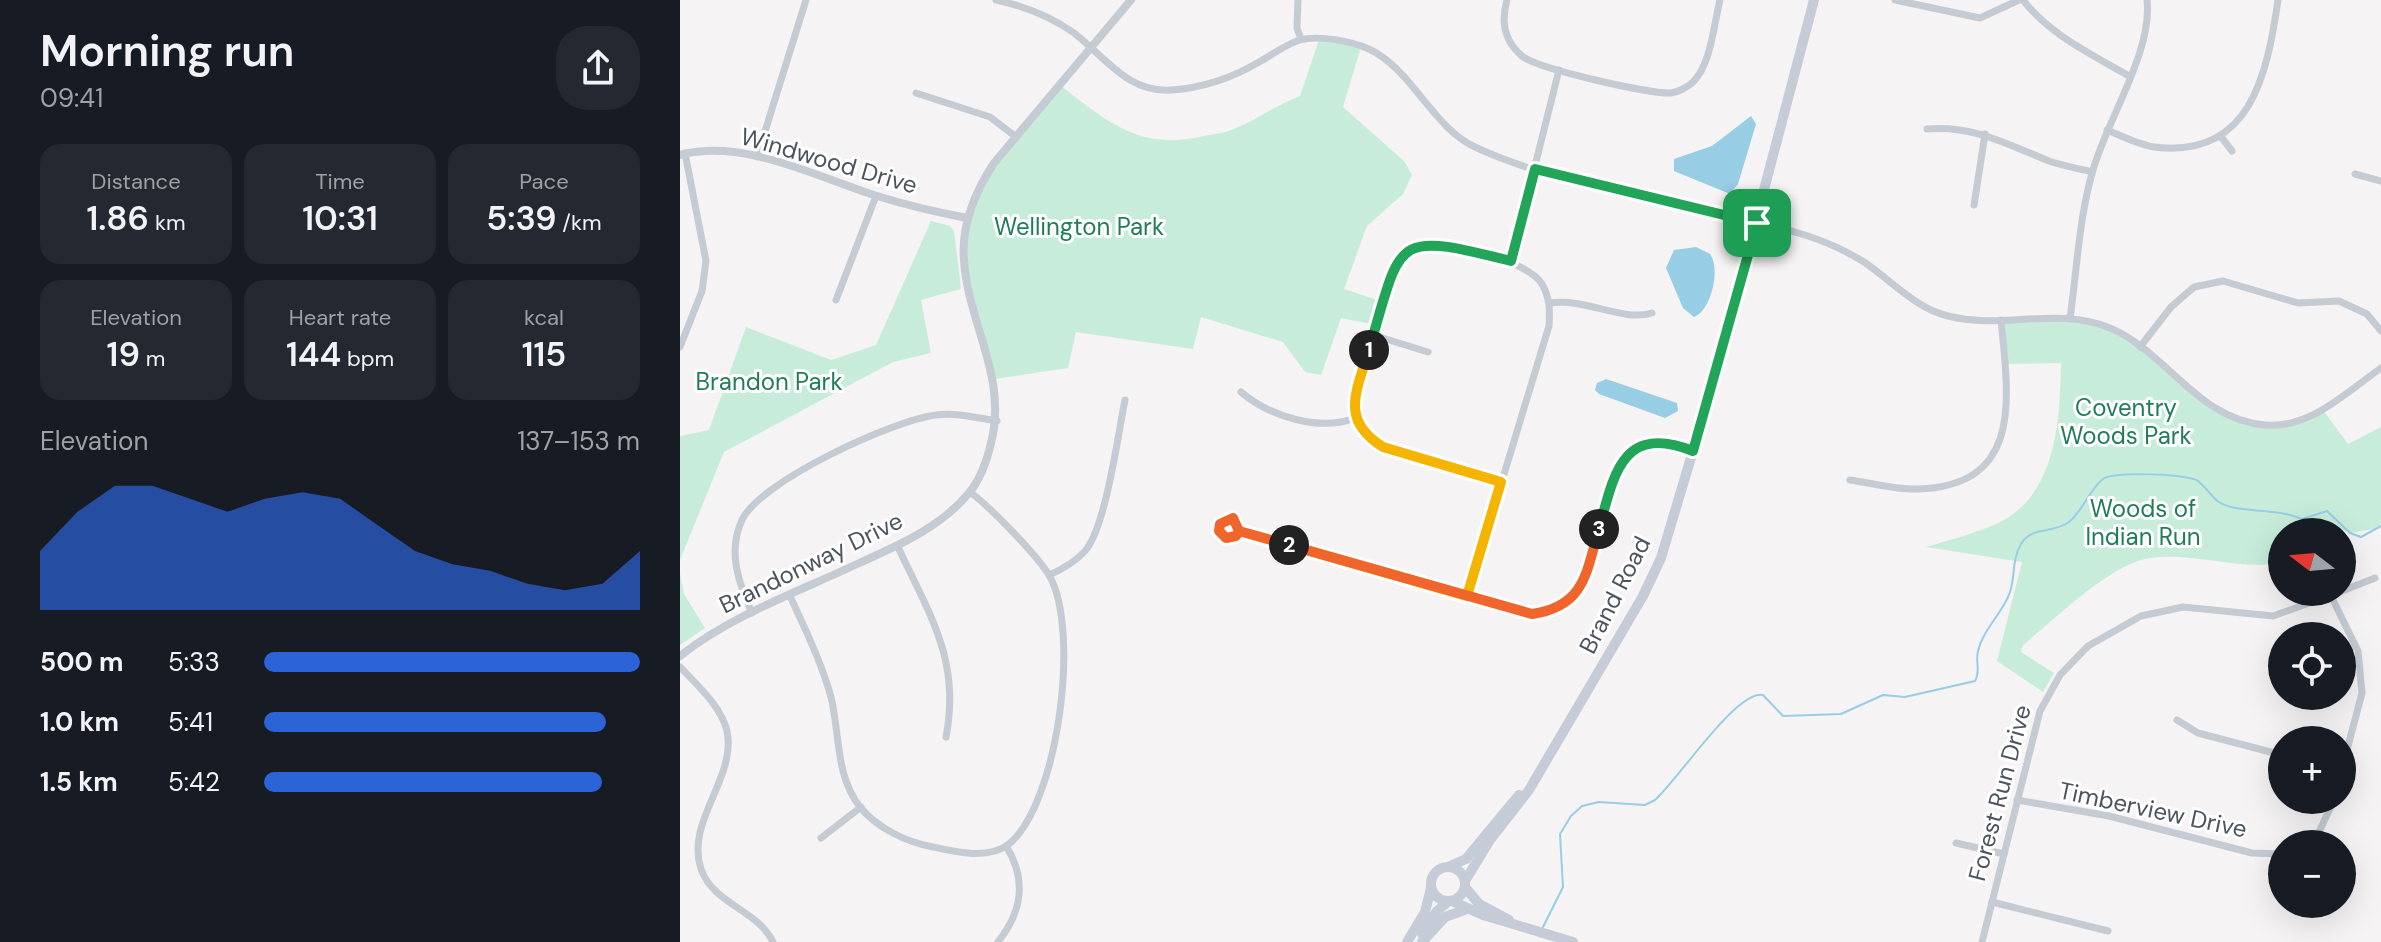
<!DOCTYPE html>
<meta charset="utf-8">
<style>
:root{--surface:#171b24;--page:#242831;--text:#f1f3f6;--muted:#9ea1a6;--accent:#2c63d6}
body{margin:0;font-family:"DM Sans",sans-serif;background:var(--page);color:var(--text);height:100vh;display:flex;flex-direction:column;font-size:30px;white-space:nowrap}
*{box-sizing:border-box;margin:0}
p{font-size:26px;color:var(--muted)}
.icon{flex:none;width:44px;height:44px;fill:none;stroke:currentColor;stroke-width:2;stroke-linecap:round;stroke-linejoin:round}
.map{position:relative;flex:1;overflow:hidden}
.drawer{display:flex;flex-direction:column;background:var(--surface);width:680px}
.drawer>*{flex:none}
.needle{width:52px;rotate:286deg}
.fabs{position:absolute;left:1588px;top:518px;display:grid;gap:16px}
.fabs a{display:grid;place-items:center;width:88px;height:88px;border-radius:50%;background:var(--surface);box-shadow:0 8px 32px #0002;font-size:40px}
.pin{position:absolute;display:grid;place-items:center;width:68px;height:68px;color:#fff;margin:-34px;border-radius:16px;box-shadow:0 4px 12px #0006}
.km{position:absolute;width:40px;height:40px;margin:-20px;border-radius:50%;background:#222;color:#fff;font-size:22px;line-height:40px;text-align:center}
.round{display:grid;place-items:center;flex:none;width:84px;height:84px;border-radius:32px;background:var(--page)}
.overview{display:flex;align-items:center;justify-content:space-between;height:136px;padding:0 40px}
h1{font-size:44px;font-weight:600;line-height:60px}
.metrics{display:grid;grid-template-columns:repeat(3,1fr);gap:12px;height:136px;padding:8px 40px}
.metrics div{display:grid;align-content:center;border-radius:20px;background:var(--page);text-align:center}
.metrics b{font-size:34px;font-weight:600}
.metrics small{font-size:22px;font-weight:400}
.metrics p{font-size:22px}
.chart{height:224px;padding:16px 40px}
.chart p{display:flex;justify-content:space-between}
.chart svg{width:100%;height:144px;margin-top:8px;fill:var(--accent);opacity:.7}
ul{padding:0 40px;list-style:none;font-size:26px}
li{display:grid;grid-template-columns:128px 96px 1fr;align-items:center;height:60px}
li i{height:20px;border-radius:10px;background:var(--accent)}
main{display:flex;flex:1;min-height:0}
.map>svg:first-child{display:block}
.green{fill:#c7edda}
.water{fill:#98cde6}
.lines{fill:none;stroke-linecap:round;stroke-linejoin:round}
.stream{stroke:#98cde6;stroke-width:2}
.minor{stroke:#c5cbd3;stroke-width:7}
.tertiary{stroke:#c5cbd3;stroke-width:8}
.secondary{stroke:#c6ccd7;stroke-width:10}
.split-1-casing{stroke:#fff;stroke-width:16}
.split-2-casing{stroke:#fff;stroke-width:16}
.split-3-casing{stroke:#fff;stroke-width:16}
.split-4-casing{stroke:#fff;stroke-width:16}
.split-1{stroke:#22a559;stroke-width:10}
.split-2{stroke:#f5b400;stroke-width:10}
.split-3{stroke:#f0652b;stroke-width:10}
.split-4{stroke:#22a559;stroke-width:10}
.labels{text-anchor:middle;stroke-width:6;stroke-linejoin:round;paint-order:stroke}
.street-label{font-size:24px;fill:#4c545f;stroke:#fff}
.park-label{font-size:24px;fill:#217c59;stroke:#fff}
</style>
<main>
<section class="drawer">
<div class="overview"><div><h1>Morning run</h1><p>09:41</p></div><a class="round"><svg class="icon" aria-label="share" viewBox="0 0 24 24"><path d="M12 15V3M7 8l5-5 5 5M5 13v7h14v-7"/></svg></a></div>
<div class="metrics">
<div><p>Distance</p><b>1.86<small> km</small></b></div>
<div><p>Time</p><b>10:31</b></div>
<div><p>Pace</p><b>5:39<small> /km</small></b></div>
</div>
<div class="metrics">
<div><p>Elevation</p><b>19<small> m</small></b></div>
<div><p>Heart rate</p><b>144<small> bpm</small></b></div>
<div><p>kcal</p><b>115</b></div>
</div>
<div class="chart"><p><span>Elevation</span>137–153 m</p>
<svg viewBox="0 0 160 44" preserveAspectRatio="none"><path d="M0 44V26L10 14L20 6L30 6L40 10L50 14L60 10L70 8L80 10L90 18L100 26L110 30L120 32L130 36L140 38L150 36L160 26V44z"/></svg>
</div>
<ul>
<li><b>500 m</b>5:33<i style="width:100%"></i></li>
<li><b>1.0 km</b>5:41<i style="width:91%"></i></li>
<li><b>1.5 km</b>5:42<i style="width:90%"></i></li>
</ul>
</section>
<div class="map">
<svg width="1701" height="942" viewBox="0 0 1701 942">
<rect width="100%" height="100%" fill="#f5f3f3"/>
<g class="green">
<path d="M639,40L681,47L663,107L724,161L732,175L723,194L687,226L664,289L703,302L696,325L661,318L641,375L625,372L603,342L521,317L513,349L396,332L388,368L315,379C305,342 287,296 284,259C277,189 340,135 381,86C429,123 460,151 524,136C534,134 545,133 554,129C577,119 597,105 620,96Z"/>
<path d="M251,221L270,226L274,231L281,289L241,300L251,353L213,362L44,452L0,560V436L29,430L66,327L151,360L196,345Z"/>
<path d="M1390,318C1403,321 1420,323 1432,329C1480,354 1549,440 1608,424C1620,421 1632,415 1643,410L1668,444L1701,427V522L1699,528L1670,533L1664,530L1602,532L1601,563C1556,571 1507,550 1465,559C1426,568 1374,620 1343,645L1341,652L1374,673L1363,692L1317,661L1342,562L1246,547C1269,540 1294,534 1316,524C1377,497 1380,419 1381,363L1325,364L1321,320Z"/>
<path d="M0,574L4,594L25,628L0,645Z"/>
</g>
<g class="water">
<path d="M1071,116L1076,124L1058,184L1050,194L994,171V159L1032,146Z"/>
<path d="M1016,247L1030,254C1041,269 1031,311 1014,317L1003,308L986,268L994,250Z"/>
<path d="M926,379L997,403L998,411L985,418L919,394L915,390L917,383Z"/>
</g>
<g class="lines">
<path class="stream" d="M862,929L883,887L880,834L891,816L902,806L919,802L965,805L975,800C998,780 1056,690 1083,695L1103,716L1161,714L1203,695L1225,697L1295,681C1301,671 1295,662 1298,651C1303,629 1323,613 1330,592C1335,577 1332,559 1341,544C1351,526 1373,534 1389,522C1403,511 1409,490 1423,479C1433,471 1508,474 1518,481C1534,494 1532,504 1556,508C1580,512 1600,510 1622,519L1647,511L1670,533L1681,537L1701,526"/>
<g class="minor">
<path d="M316,0C344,6 370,16 394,33C425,57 448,93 491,90C523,88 552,78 579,62C592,55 606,44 620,40C639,35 671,41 689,49C733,70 752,128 797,148C901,195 1020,201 1128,236C1146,242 1168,252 1184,262C1212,281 1235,308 1268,316C1322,330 1377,306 1430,328C1487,352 1518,420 1585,425C1630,429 1667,392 1701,368"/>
<path d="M618,0L617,28L621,39"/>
<path d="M827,0C821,21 824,41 842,56C857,69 970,94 991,93C998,92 1008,87 1013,82C1031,65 1034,23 1040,0"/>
<path d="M1215,0L1300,18L1339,0"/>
<path d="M1343,0C1370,35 1411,54 1449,76"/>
<path d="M236,93L310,117L336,137"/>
<path d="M1247,129C1293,125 1327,144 1369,161C1382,166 1398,168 1412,172"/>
<path d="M1427,130C1442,136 1459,145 1474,147C1570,159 1587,76 1598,0"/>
<path d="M1542,138L1552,151"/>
<path d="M77,157L126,0"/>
<path d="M1675,174L1701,181"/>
<path d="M1294,205L1305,134"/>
<path d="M831,261L879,70"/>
<path d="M156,300L196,196"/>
<path d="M870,303C906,298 942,322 972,313"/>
<path d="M1390,318C1397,270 1399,217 1413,170C1427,120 1473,51 1467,0"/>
<path d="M693,335L748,352"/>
<path d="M0,347L22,291L26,261L5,153"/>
<path d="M1460,347L1491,307L1514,287L1543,281L1618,303L1659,301L1687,314L1701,331"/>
<path d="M561,392C589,416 639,432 675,418"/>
<path d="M1170,480C1192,483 1216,490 1238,489C1345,486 1328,395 1321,320"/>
<circle cx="549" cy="528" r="10"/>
<path d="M559,531L835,610C922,631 914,515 940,463C963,439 984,439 1013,451"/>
<path d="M218,547C249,614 281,660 266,737"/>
<path d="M369,575C383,569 395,562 405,551C426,527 438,434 445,400"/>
<path d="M1662,591L1695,578"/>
<path d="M110,596C125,629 141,661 151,697C160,733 155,775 180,807C197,828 226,842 253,847C275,852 309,860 329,844C378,804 401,630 369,575C357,555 309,506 290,492"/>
<path d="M787,596L869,326C870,311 870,298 862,284C848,261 768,239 742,244C727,247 719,260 712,272C704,299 669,394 675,416C679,432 689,439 703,447L821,482"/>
<path d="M1651,596L1678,651L1682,693L1662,769"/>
<path d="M72,613C59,584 47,552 62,520C80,481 214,420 256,415C275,412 298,418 317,421"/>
<path d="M0,667C17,685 41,706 47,731C57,778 5,821 21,869C33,904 78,910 93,942"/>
<path d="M1497,720L1518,733L1602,755"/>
<path d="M1337,800L1429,816L1572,853L1602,854"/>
<path d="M141,838L181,807"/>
<path d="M1276,843L1324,854"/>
<path d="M1628,844L1637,836L1654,800"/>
<path d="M1312,902L1428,931"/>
<path d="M318,942C342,912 347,879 326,846"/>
<path d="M1302,942L1360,711L1380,675L1408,646L1461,616L1503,607L1593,616L1660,592"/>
</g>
<g class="tertiary">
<path d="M0,155C64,138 136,177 197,196C226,205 256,212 287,218"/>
<path d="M0,656C52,615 118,592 177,564C217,546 260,528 289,493C300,480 307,460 311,443C328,377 288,324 284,260C281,225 295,192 314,163L451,0"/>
</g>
<g class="secondary">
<path d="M768,867L786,859L839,795"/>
<circle cx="768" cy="884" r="17"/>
<path d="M785,881L810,840L849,790L963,596L981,558L1032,387L1134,0"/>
<path d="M785,887L799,904L829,920"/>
<path d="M772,901L803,915L893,942"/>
<path d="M742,934L757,911L769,901"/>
<path d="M727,942L745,912L751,888"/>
<path d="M742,942L765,917L787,909"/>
</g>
</g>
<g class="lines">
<defs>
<path id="split-1" d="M689,350C722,237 712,231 831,261L855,169L1077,223"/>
<path id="split-2" d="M609,545L787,596L821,482L703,447C659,420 677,390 689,350"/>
<path id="split-3" d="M609,545L559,531L556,536L546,538L539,531L540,524L553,518L559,531L852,614C905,606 906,573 919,529"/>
<path id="split-4" d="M919,529C934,474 942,423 1013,451L1077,223"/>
</defs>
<use href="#split-1" class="split-1-casing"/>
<use href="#split-2" class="split-2-casing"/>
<use href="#split-3" class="split-3-casing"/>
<use href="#split-4" class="split-4-casing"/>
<use href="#split-1" class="split-1"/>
<use href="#split-2" class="split-2"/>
<use href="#split-3" class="split-3"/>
<use href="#split-4" class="split-4"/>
</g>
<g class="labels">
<g class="street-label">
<text transform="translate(149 161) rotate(16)" y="8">Windwood Drive</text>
<text transform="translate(131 563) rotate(-26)" y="8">Brandonway Drive</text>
<text transform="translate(935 595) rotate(-63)" y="8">Brand Road</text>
<text transform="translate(1320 793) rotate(-75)" y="8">Forest Run Drive</text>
<text transform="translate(1473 810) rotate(12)" y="8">Timberview Drive</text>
</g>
<g class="park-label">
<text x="399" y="235">Wellington Park</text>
<text x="89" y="390">Brandon Park</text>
<text x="1446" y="416">Coventry<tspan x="1446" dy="28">Woods Park</tspan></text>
<text x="1463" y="517">Woods of<tspan x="1463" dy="28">Indian Run</tspan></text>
</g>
</g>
</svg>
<div class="fabs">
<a><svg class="needle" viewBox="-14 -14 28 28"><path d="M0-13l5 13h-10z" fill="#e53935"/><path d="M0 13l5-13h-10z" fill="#9ea1a6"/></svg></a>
<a><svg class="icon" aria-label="locate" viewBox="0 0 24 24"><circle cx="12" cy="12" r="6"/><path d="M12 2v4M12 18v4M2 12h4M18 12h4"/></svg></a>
<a>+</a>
<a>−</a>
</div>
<div class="pin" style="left:1077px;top:223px;background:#1e9e55"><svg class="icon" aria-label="arrive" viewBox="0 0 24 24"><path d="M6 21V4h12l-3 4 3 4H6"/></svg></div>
<b class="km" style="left:689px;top:350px">1</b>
<b class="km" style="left:609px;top:545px">2</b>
<b class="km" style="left:919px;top:529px">3</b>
</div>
</main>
